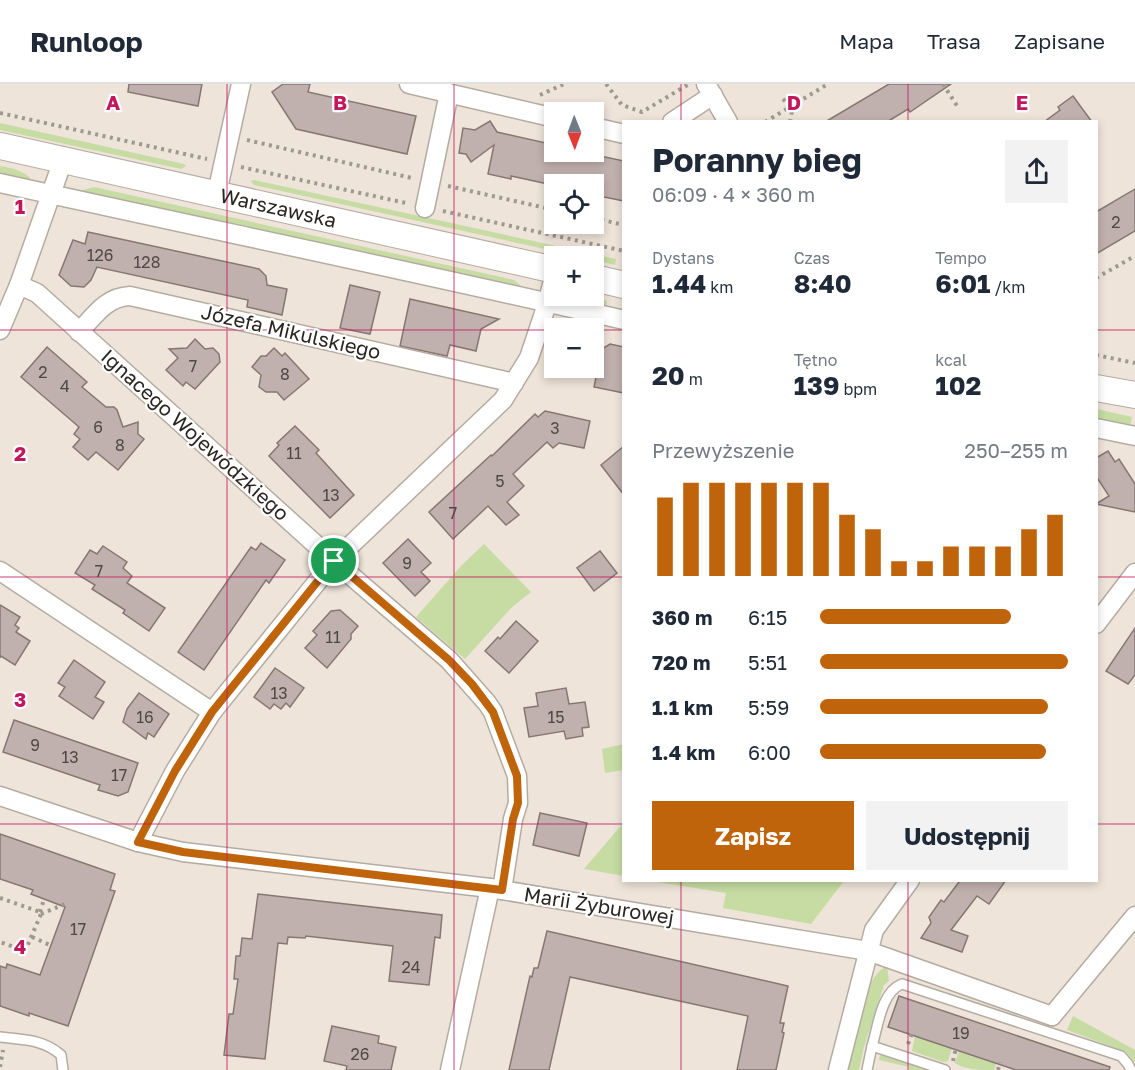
<!DOCTYPE html>
<html lang="pl">
<meta charset="utf-8">
<style>
:root{--surface:#fff;--page:#f2f2f3;--text:#1f2937;--muted:#747a83;--line:#e0e1e3;--accent:#bf640b}
body{margin:0;font-family:"Golos Text",sans-serif;background:var(--page);color:var(--text);height:100vh;display:flex;flex-direction:column;font-size:22px;white-space:nowrap}
*{box-sizing:border-box;margin:0}
p{font-size:20px;color:var(--muted)}
.icon{flex:none;width:33px;height:33px;fill:none;stroke:currentColor;stroke-width:2;stroke-linecap:round;stroke-linejoin:round}
.map{position:relative;flex:1;overflow:hidden}
.panel{position:absolute;left:622px;top:36px;width:476px;height:762px;display:flex;flex-direction:column;background:var(--surface);border-radius:0px;box-shadow:0 3px 9px #0003}
.panel>*{flex:none}
.needle{width:39px;rotate:179deg}
.tools{position:absolute;left:544px;top:18px;display:grid;gap:12px}
.tools a{display:grid;place-items:center;width:60px;height:60px;border-radius:0px;background:var(--surface);box-shadow:0 3px 9px #0003;font-size:30px}
.pin{position:absolute;display:grid;place-items:center;width:51px;height:51px;color:#fff;margin:-26px;border:3px solid #fff;border-radius:50%;box-shadow:0 2px 6px #0007}
.round{display:grid;place-items:center;flex:none;width:63px;height:63px;border-radius:0px;background:var(--page)}
.headline{display:flex;align-items:center;justify-content:space-between;height:102px;padding:0 30px}
h1{font-size:33px;font-weight:700;line-height:45px}
.stats{display:grid;grid-template-columns:repeat(3,1fr);gap:9px;height:102px;padding:6px 30px}
.stats div{display:grid;align-content:center}
.stats b{font-size:26px;font-weight:700}
.stats small{font-size:16px;font-weight:400}
.stats p{font-size:16px}
.chart{height:168px;padding:12px 30px}
.chart p{display:flex;justify-content:space-between}
.chart svg{width:100%;height:108px;margin-top:6px;stroke:var(--accent);stroke-width:6}
.button{display:flex;gap:12px;margin-top:auto;padding:12px 30px}
.button a{flex:1;height:69px;border-radius:0px;background:var(--accent);color:#fff;font-size:24px;font-weight:700;line-height:69px;text-align:center}
.button a+a{background:var(--page);color:var(--text)}
ul{padding:0 30px;list-style:none;font-size:20px}
li{display:grid;grid-template-columns:96px 72px 1fr;align-items:center;height:45px}
li i{height:15px;border-radius:8px;background:var(--accent)}
header{display:flex;align-items:center;gap:36px;box-sizing:border-box;height:84px;padding:0 30px;background:var(--surface);border-bottom:2px solid var(--line)}
header strong{font-size:28px}
nav{display:flex;gap:33px;margin-inline-start:auto;font-size:21px}
.map>svg:first-child{display:block}
.green{fill:#c6dca3}
.building{fill:#c1b1ae;stroke:#867774;stroke-width:1.5}
.lines{fill:none;stroke-linecap:round;stroke-linejoin:round}
.service-casing{stroke:#b5aca1;stroke-width:12}
.minor-casing{stroke:#b5aca1;stroke-width:21}
.secondary-casing{stroke:#b5aca1;stroke-width:28}
.path{stroke:#9f988f;stroke-width:4;stroke-dasharray:3 4.5;stroke-linecap:butt}
.service{stroke:#fff;stroke-width:9}
.minor{stroke:#fff;stroke-width:18}
.secondary{stroke:#fff;stroke-width:26}
.route-casing{stroke:#fff;stroke-width:12}
.route{stroke:#bf640b;stroke-width:8}
.grid{fill:none;stroke:#c2185b;stroke-width:1.5;stroke-opacity:0.55}
.labels{text-anchor:middle;stroke-width:4.5;stroke-linejoin:round;paint-order:stroke}
.number-label{font-size:16px;fill:#4f4944}
.street-label{font-size:20px;fill:#292621;stroke:#fff}
.grid-label{font-size:20px;text-anchor:middle;font-weight:bold;fill:#c2185b;stroke:#fff;stroke-width:4.5;stroke-linejoin:round;paint-order:stroke}
</style>
<header>
<strong>Runloop</strong>
<nav><a>Mapa</a><a>Trasa</a><a>Zapisane</a></nav>
</header>
<div class="map">
<svg width="1135" height="986" viewBox="0 0 1135 986">
<rect width="100%" height="100%" fill="#eee4d9"/>
<g class="green">
<path d="M0,39L184,80L186,82L181,85L0,46Z"/>
<path d="M0,82C12,84 29,88 33,99L0,94Z"/>
<path d="M254,96L616,175L615,181L594,176V172H577L554,167L254,101L251,97Z"/>
<path d="M94,103L514,196L526,206L77,109L79,107Z"/>
<path d="M573,212H582L605,216L607,218L605,226L570,215Z"/>
<path d="M1097,325L1132,333L1130,344L1097,336Z"/>
<path d="M484,460L531,508L512,523L465,575L416,533L462,481Z"/>
<path d="M624,660V686L605,689L602,665Z"/>
<path d="M624,738V792L584,785Z"/>
<path d="M652,797H844L811,840L723,824L726,809Z"/>
<path d="M887,882L889,897L884,901L864,963L859,986H847C854,958 860,895 887,882Z"/>
<path d="M1073,932L1135,966V978L1126,968L1067,946Z"/>
<path d="M915,952L952,964L948,977L943,978L912,967Z"/>
<path d="M959,967L996,979L994,986C982,986 964,986 955,979Z"/>
<path d="M880,971L911,979L927,986H909V983L879,976Z"/>
</g>
<g class="building">
<path d="M129,0H202L198,22L128,8Z"/>
<path d="M283,0H310L308,8L416,32L407,70L296,45L272,8Z"/>
<path d="M889,0H951L910,28L908,25L887,38H825Z"/>
<path d="M1073,12L1092,38H1044L1060,26L1058,23Z"/>
<path d="M490,37L497,48L555,61V68H582L624,77V117L594,111V100H548L511,92V95L488,90L494,61L471,78L466,70L459,69L463,44L475,46Z"/>
<path d="M1135,105V147L1096,170V128Z"/>
<path d="M88,148L259,185L266,192L267,201L287,205L282,231L247,223L248,216L97,183L91,196L84,203L71,202L59,191L73,156L85,160Z"/>
<path d="M350,201L380,208L370,250L340,244Z"/>
<path d="M410,215L499,235L481,245L476,267L450,261L447,272L400,262Z"/>
<path d="M195,255L205,265L213,264L219,270L220,278L195,305L186,298L183,302L166,286L178,274L169,265L187,264Z"/>
<path d="M610,260L624,263V309L594,303L602,265Z"/>
<path d="M47,263L87,298L82,303L106,323H114L117,326L123,343L138,338V350L144,355L118,386L96,368L88,376L73,363L80,355L74,350L79,343L21,293Z"/>
<path d="M274,264L282,272L285,269L309,295L284,316L277,308H266L259,303L261,291L252,283L261,272H266Z"/>
<path d="M545,327L590,337L584,364L559,359L553,364L547,358L513,390L524,402L507,418L519,431L506,441L488,422L453,455L429,428L491,371L492,372L535,330L538,333Z"/>
<path d="M295,342L319,366L316,369L354,411L330,434L269,372L279,361L277,359Z"/>
<path d="M624,362V411L601,381Z"/>
<path d="M1108,367L1115,378L1119,375L1135,400V428L1096,420L1109,412L1096,392V374Z"/>
<path d="M408,455L431,479L421,488L430,497L415,512L383,479Z"/>
<path d="M261,459L285,476L269,499L266,496L204,586L178,568L251,463L256,466Z"/>
<path d="M103,462L127,478L123,484L132,492L127,499L165,524L149,547L123,529L125,526L92,505L95,501L75,489L90,466L97,470Z"/>
<path d="M600,467L617,489L594,507L577,484Z"/>
<path d="M0,521L20,533L15,541L19,544L16,548L30,557L15,581L1,572L0,574Z"/>
<path d="M340,526L358,542L351,550V555L327,584L305,564L317,551L313,547L331,527Z"/>
<path d="M516,537L538,557L509,589L485,567L498,553L500,555Z"/>
<path d="M1135,544V591L1128,600L1106,587Z"/>
<path d="M74,576L105,598L95,613L104,618L93,635L59,612L65,603L58,599Z"/>
<path d="M275,584L304,604L290,623L286,619L281,625L274,620L270,625L254,613Z"/>
<path d="M566,604L569,620L585,618L589,643L582,644L583,652L566,655L564,647L529,653L524,624L538,622L536,609Z"/>
<path d="M139,609L169,630L154,653L148,649L146,655L123,638L127,625Z"/>
<path d="M14,636L138,679L128,708L118,712L98,706L100,701L3,668Z"/>
<path d="M540,729L587,739L579,772L533,761Z"/>
<path d="M0,750L115,790L110,806L115,807L68,942L29,929V932L0,922V882L6,884L7,880L40,891L65,823L31,810L33,806L0,795Z"/>
<path d="M957,796H1006L989,820L977,812L951,846L968,852L962,868L921,854L931,839L929,833L941,816L944,818L959,798Z"/>
<path d="M258,810L442,831L440,854L435,853L429,901L389,897L393,862L306,852L305,854L288,853L287,860L278,859L265,975L224,971L229,930H233L238,895H234L236,872H240L242,854L252,855Z"/>
<path d="M547,847L788,902L780,939H784L782,948L784,949L776,986H737L748,932L570,893L549,986H509L530,892L532,893L534,884H538Z"/>
<path d="M899,912L1110,983L1109,986H1016L888,943Z"/>
<path d="M332,942L379,952L378,959L396,963L391,986H346L347,982L324,977Z"/>
</g>
<g class="lines">
<defs>
<g id="service">
<path d="M0,953C23,956 43,955 61,971L63,986"/>
<path d="M872,962C878,943 881,908 902,900L1121,972L1128,980L1131,986"/>
<path d="M867,986L872,962L945,986"/>
</g>
<g id="minor">
<path d="M409,0L555,34"/>
<path d="M706,0L728,38"/>
<path d="M672,38L713,11"/>
<path d="M594,43L624,50"/>
<path d="M0,99C208,145 416,188 624,236"/>
<path d="M217,109L241,0"/>
<path d="M425,124L449,9"/>
<path d="M19,201L37,209L334,477L449,576L487,619L493,628L517,692L518,719L513,735L502,806"/>
<path d="M0,246L19,201L63,76"/>
<path d="M79,248C95,231 106,213 130,212L514,299"/>
<path d="M1096,344L1135,352"/>
<path d="M0,487L212,628"/>
<path d="M1096,540L1135,489"/>
<path d="M0,712L138,758L183,768L490,804L868,867L1052,932L1135,832"/>
<path d="M138,758L175,687L212,628L334,477L503,316L529,274L547,220L555,189"/>
<path d="M450,986L490,804"/>
<path d="M838,986L874,846L910,796"/>
</g>
<g id="secondary">
<path id="s1" d="M0,62L555,186"/>
<path d="M594,194L624,201"/>
<path d="M1096,304L1135,311"/>
</g>
</defs>
<use href="#service" class="service-casing"/>
<use href="#minor" class="minor-casing"/>
<use href="#secondary" class="secondary-casing"/>
<g class="path">
<path d="M606,0L622,21L642,28L689,0"/>
<path d="M943,0L959,25"/>
<path d="M540,11L564,0"/>
<path d="M783,15L790,22"/>
<path d="M0,29L207,75"/>
<path d="M765,38L828,0"/>
<path d="M790,38L793,21"/>
<path d="M247,56L412,94"/>
<path d="M241,83L406,119"/>
<path d="M448,102L555,126"/>
<path d="M443,127L624,167"/>
<path d="M594,134L624,141"/>
<path d="M1096,194L1135,172"/>
<path d="M1096,271L1135,279"/>
<path d="M0,814L40,828L41,830L26,865H20L0,858"/>
<path d="M40,828L44,815"/>
<path d="M41,830L65,820"/>
<path d="M32,853L50,861"/>
<path d="M908,960L912,949"/>
<path d="M953,977L956,964"/>
<path d="M0,983L3,966"/>
<path d="M998,986L1000,978"/>
</g>
<use href="#service" class="service"/>
<use href="#minor" class="minor"/>
<use href="#secondary" class="secondary"/>
</g>
<g class="lines">
<defs>
<path id="route" d="M334,477L449,576L472,600L493,628L517,692L518,719L513,735L502,806L183,768L138,758L175,687L212,628Z"/>
</defs>
<use href="#route" class="route-casing"/>
<use href="#route" class="route"/>
</g>
<path class="grid" d="M227,0V986M454,0V986M681,0V38M908,0V38M0,246H555M594,246H624M1096,246H1135M0,493H624M1096,493H1135M0,740H624M1096,740H1135M681,796V986M908,796V986"/>
<g class="labels">
<g class="number-label">
<text x="1116" y="144">2</text>
<text x="100" y="177">126</text>
<text x="147" y="184">128</text>
<text x="193" y="288">7</text>
<text x="43" y="294">2</text>
<text x="285" y="296">8</text>
<text x="65" y="308">4</text>
<text x="98" y="349">6</text>
<text x="555" y="350">3</text>
<text x="120" y="367">8</text>
<text x="294" y="375">11</text>
<text x="500" y="403">5</text>
<text x="331" y="417">13</text>
<text x="453" y="435">7</text>
<text x="407" y="485">9</text>
<text x="99" y="493">7</text>
<text x="333" y="559">11</text>
<text x="279" y="615">13</text>
<text x="145" y="639">16</text>
<text x="556" y="639">15</text>
<text x="35" y="667">9</text>
<text x="70" y="679">13</text>
<text x="119" y="697">17</text>
<text x="78" y="851">17</text>
<text x="411" y="889">24</text>
<text x="961" y="955">19</text>
<text x="360" y="976">26</text>
</g>
<g class="street-label">
<text dy="7" stroke="none"><textPath href="#s1" startOffset="285">Warszawska</textPath></text>
<text transform="translate(291 248) rotate(13)" y="7">Józefa Mikulskiego</text>
<text transform="translate(195 351) rotate(42)" y="7">Ignacego Wojewódzkiego</text>
<text transform="translate(599 822) rotate(9)" y="7">Marii Żyburowej</text>
</g>
</g>
<g class="grid-label">
<text x="113" y="26">A</text>
<text x="340" y="26">B</text>
<text x="794" y="26">D</text>
<text x="1022" y="26">E</text>
<text x="20" y="130">1</text>
<text x="20" y="377">2</text>
<text x="20" y="623">3</text>
<text x="20" y="870">4</text>
</g>
</svg>
<div class="tools">
<a><svg class="needle" viewBox="-14 -14 28 28"><path d="M0-13l5 13h-10z" fill="#e53935"/><path d="M0 13l5-13h-10z" fill="#747a83"/></svg></a>
<a><svg class="icon" aria-label="locate" viewBox="0 0 24 24"><circle cx="12" cy="12" r="6"/><path d="M12 2v4M12 18v4M2 12h4M18 12h4"/></svg></a>
<a>+</a>
<a>−</a>
</div>
<div class="pin" style="left:334px;top:477px;background:#1e9e55"><svg class="icon" aria-label="arrive" viewBox="0 0 24 24"><path d="M6 21V4h12l-3 4 3 4H6"/></svg></div>
<section class="panel">
<div class="headline"><div><h1>Poranny bieg</h1><p>06:09 · 4 × 360 m</p></div><a class="round"><svg class="icon" aria-label="share" viewBox="0 0 24 24"><path d="M12 15V3M7 8l5-5 5 5M5 13v7h14v-7"/></svg></a></div>
<div class="stats">
<div><p>Dystans</p><b>1.44<small> km</small></b></div>
<div><p>Czas</p><b>8:40</b></div>
<div><p>Tempo</p><b>6:01<small> /km</small></b></div>
</div>
<div class="stats">
<div><b>20<small> m</small></b></div>
<div><p>Tętno</p><b>139<small> bpm</small></b></div>
<div><p>kcal</p><b>102</b></div>
</div>
<div class="chart"><p><span>Przewyższenie</span>250–255 m</p>
<svg viewBox="0 0 160 44" preserveAspectRatio="none"><path d="M5 44V12M15 44V6M25 44V6M35 44V6M45 44V6M55 44V6M65 44V6M75 44V19M85 44V25M95 44V38M105 44V38M115 44V32M125 44V32M135 44V32M145 44V25M155 44V19"/></svg>
</div>
<ul>
<li><b>360 m</b>6:15<i style="width:77%"></i></li>
<li><b>720 m</b>5:51<i style="width:100%"></i></li>
<li><b>1.1 km</b>5:59<i style="width:92%"></i></li>
<li><b>1.4 km</b>6:00<i style="width:91%"></i></li>
</ul>
<div class="button"><a>Zapisz</a><a>Udostępnij</a></div>
</section>
</div>
